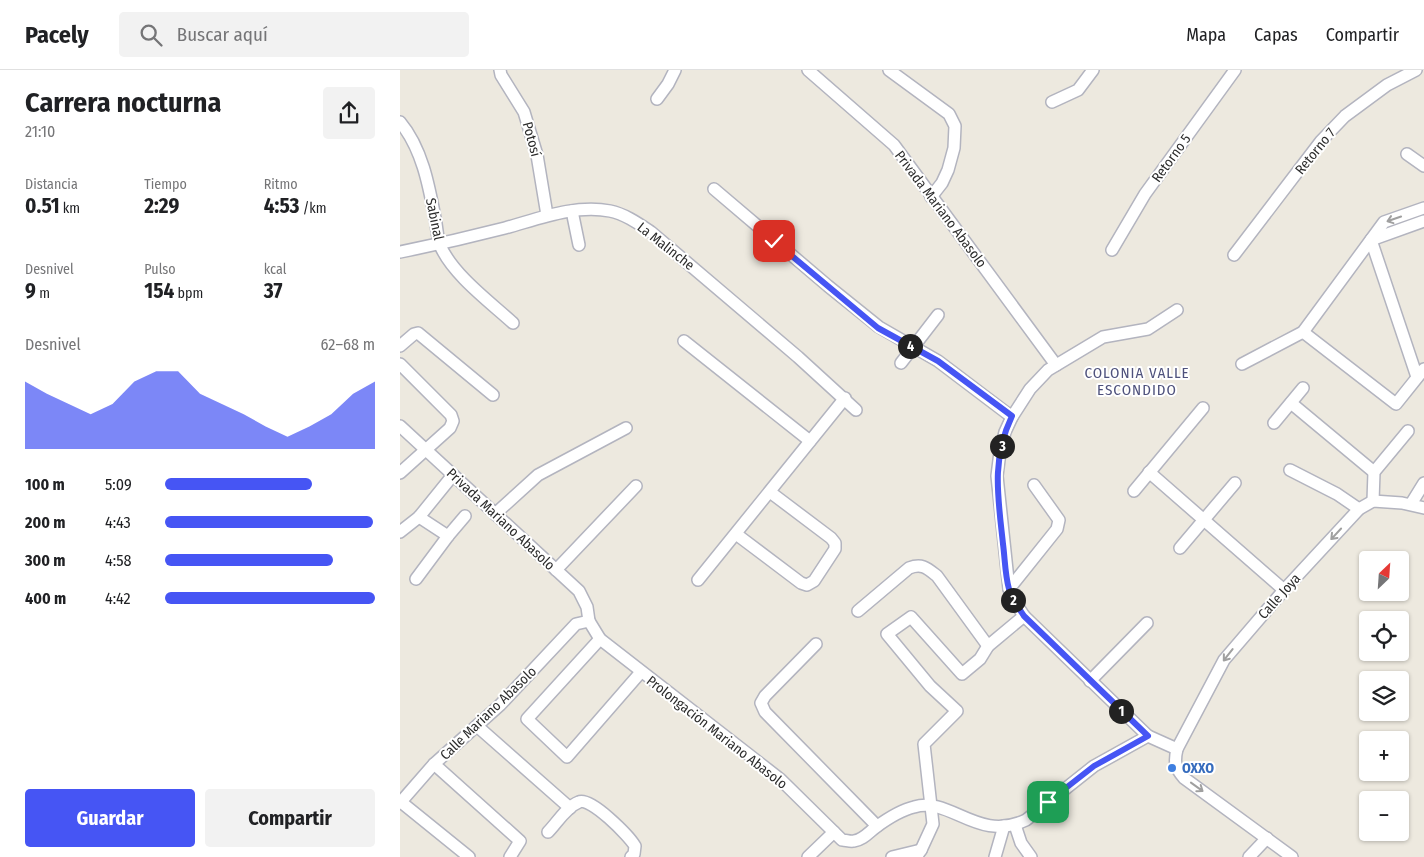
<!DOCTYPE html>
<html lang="es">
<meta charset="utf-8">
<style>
:root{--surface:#fff;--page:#f2f2f2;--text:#202124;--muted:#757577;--line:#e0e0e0;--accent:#4655f4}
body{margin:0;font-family:"Fira Sans Condensed",sans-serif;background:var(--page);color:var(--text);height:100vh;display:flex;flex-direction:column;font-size:19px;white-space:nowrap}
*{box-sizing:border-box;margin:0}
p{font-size:16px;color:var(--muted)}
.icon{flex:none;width:28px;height:28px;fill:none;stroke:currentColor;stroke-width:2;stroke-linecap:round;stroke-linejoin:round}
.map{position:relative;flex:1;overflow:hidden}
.sheet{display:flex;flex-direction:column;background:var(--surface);width:400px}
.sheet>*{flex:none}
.needle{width:32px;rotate:25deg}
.buttons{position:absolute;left:959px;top:481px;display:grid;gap:10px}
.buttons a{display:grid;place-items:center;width:50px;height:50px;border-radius:5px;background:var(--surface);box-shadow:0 1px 4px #0004;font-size:25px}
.pin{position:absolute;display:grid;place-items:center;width:42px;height:42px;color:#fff;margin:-21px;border-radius:10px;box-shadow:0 2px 8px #0006}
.km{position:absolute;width:25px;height:25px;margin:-12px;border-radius:50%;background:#222;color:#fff;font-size:14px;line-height:25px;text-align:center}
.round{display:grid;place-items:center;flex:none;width:52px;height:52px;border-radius:5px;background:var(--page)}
.overview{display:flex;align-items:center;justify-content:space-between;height:85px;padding:0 25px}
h1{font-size:28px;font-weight:700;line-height:38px}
.stats{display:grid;grid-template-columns:repeat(3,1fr);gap:8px;height:85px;padding:5px 25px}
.stats div{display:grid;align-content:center}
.stats b{font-size:21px;font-weight:700}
.stats small{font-size:14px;font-weight:400}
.stats p{font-size:14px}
.chart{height:140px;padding:10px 25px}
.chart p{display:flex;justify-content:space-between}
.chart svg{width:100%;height:90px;margin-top:5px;fill:var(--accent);opacity:.7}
.cta{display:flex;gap:10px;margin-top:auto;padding:10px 25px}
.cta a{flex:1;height:58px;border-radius:5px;background:var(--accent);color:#fff;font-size:20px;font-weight:700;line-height:58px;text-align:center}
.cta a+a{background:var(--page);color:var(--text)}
ul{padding:0 25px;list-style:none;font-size:16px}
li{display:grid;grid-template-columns:80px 60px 1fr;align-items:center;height:38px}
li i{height:12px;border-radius:6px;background:var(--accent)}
header{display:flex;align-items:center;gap:30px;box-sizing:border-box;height:70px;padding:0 25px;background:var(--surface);border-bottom:1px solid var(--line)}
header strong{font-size:24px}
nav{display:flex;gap:28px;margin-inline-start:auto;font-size:18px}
.search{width:350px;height:45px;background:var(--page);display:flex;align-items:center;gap:12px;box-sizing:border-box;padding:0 18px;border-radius:5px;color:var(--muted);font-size:19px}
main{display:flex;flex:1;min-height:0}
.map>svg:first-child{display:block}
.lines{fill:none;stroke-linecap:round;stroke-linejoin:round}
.minor-casing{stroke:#b3b4bf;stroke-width:14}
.minor{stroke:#fff;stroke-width:11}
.oneway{stroke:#a0a0a0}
.route-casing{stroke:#fff;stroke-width:10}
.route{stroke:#4655f4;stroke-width:6}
.shop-dot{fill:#3f7fe0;stroke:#fff;stroke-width:2}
.labels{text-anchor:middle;stroke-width:4;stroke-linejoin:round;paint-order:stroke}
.street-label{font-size:14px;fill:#2c2c2c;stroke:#fff}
.shop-label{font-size:14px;font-weight:bold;fill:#366cbe;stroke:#fff;text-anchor:start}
.neighbourhood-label{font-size:15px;letter-spacing:1px;fill:#4e517c;stroke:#fff}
</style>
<header>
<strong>Pacely</strong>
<div class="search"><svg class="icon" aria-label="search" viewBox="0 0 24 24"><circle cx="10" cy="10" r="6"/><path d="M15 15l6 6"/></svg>Buscar aquí</div>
<nav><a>Mapa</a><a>Capas</a><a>Compartir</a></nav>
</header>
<main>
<section class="sheet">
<div class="overview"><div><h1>Carrera nocturna</h1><p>21:10</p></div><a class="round"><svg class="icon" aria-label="share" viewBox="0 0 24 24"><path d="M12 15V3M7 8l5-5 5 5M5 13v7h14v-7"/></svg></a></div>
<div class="stats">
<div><p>Distancia</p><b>0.51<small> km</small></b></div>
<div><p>Tiempo</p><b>2:29</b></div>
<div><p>Ritmo</p><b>4:53<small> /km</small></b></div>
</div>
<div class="stats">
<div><p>Desnivel</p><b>9<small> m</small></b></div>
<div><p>Pulso</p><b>154<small> bpm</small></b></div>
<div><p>kcal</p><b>37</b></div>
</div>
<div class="chart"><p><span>Desnivel</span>62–68 m</p>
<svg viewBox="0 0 160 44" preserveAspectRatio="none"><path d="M0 44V11L10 17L20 22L30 27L40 22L50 11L60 6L70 6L80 17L90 22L100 27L110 33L120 38L130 33L140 27L150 17L160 11V44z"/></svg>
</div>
<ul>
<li><b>100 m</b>5:09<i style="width:70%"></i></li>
<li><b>200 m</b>4:43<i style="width:99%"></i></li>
<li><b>300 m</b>4:58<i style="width:80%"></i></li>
<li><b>400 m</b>4:42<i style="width:100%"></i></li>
</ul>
<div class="cta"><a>Guardar</a><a>Compartir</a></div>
</section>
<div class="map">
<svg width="1024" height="787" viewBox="0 0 1024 787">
<rect width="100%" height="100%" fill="#ede9df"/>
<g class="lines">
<defs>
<g id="minor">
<path d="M100,0L101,5L124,42L137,85L147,145"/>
<path d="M408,0L494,75L656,295"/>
<path d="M489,0L549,44L555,56L554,78L548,100L542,113L531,127"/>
<path d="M257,29L268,14L275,0"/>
<path d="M652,32L678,20L693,0"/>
<path d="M0,52C22,78 29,116 35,148C37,157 37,167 40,175C52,204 90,232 113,253"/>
<path d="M1007,84L1024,96"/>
<path d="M314,119L428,216L479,257L538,291L612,347"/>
<path d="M172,141L179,175"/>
<path d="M971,170L1017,307"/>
<path d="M971,170L1024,151"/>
<path d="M712,180L745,124L835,0"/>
<path d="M0,182C35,175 70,167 105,158C138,149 175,134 210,141C225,144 239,154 251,162L398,287L456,340"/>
<path d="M834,185L921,71L945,46L987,15L1016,0"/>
<path d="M903,262L996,334L1024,299"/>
<path d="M284,271L410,371"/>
<path d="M0,276L14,264L18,263L93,325"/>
<path d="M501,293L538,245"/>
<path d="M0,294L51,345L53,351L50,358L0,403"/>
<path d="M842,294L903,262L984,152L1024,138"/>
<path d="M891,333L974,402"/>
<path d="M874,353L903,318"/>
<path d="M0,356L179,521L187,537L189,551"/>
<path d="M890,400L937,424L959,439"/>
<path d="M749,402L884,520"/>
<path d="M734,421L803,338"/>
<path d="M973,431L974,402L1008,361"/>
<path d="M1011,434L1024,413"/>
<path d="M95,444L138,405L226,358"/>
<path d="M0,462L19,447L53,405"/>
<path d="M336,464L401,513L407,515L414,511L435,479V473L431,468L370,422"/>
<path d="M48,466L65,446"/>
<path d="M780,478L835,413"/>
<path d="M156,500L236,416"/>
<path d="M16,509L48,466L19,447"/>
<path d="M298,510L445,328"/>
<path d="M609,519L657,459L659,450L634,415"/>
<path d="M458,541L509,498C522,493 527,498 537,506L588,576"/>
<path d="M200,569L127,649L167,687L241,602"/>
<path d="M416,574L365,626L361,633L365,642L477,756"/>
<path d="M690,611L747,553"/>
<path d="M77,656L170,738"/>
<path d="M748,666L624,546L613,529L609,519L597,406L600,382L605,362L612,347L630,319L648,300L703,267L748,259L777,240"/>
<path d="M34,694L120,771L110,787"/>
<path d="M1,732L69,787"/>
<path d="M0,733L34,694L100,635L176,554L189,551L200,569L380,709L442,770C446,770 450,772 454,771C463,770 469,762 476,757C487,749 501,740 514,737C551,726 577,773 626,750L694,696L748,666L777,679"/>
<path d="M615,755L621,773L631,787"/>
<path d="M148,762C157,753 166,737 179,732C190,726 229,766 235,776L234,784L231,787"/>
<path d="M408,787L434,762"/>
<path d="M492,787L521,780"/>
<path d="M516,787L521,780L533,754L524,674L557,641L530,616L487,564L511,547L562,604L580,589L588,576L624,546"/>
<path d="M595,787L604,756"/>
<path d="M849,787L867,768"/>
<path d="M892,787L784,708C775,698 774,692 777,679L824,590L884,520L959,439L973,431L1002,433L1024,438"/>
</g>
</defs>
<use href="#minor" class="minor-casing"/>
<use href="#minor" class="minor"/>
</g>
<defs><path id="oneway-shaft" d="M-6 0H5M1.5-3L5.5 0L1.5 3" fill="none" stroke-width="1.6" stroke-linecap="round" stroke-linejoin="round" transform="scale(1.25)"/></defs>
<g class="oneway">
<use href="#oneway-shaft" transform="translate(994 149) rotate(161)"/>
<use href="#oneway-shaft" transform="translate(936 464) rotate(133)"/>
<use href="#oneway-shaft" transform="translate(828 585) rotate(128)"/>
<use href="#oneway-shaft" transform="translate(797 717) rotate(36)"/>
</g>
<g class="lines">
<defs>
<path id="route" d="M374,171L478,258L538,291L612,346C591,390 598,427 603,474C605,489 605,505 609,519C612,529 618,537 624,546L748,666L694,696L648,732"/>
</defs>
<use href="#route" class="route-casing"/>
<use href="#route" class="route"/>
</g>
<circle class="shop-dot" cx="772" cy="698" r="5"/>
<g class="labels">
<g class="street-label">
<text transform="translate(132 69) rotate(75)" y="5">Potosí</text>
<text transform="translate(915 81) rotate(-51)" y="5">Retorno 7</text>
<text transform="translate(771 88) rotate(-54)" y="5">Retorno 5</text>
<text transform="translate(541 139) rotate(53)" y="5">Privada Mariano Abasolo</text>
<text transform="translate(35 149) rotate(78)" y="5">Sabinal</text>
<text transform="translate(266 176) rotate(38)" y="5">La Malinche</text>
<text transform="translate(101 449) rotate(43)" y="5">Privada Mariano Abasolo</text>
<text transform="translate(879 526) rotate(-48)" y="5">Calle Joya</text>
<text transform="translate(88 643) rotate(-44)" y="5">Calle Mariano Abasolo</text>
<text transform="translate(317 662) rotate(38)" y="5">Prolongación Mariano Abasolo</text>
</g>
<g class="shop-label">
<text x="782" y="703">OXXO</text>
</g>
<g class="neighbourhood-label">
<text x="737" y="308">COLONIA VALLE<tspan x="737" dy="17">ESCONDIDO</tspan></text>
</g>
</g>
</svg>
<div class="buttons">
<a><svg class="needle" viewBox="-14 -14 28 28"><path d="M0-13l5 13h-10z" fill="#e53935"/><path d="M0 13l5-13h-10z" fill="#757577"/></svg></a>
<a><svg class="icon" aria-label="locate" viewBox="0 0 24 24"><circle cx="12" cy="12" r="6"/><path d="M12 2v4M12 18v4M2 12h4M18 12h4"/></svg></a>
<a><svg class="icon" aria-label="layers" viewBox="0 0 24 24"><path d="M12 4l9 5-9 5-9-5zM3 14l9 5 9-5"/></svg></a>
<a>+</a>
<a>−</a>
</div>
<div class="pin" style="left:648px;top:732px;background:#1e9e55"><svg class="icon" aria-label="arrive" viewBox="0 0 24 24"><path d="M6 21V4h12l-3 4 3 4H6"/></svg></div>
<div class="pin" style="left:374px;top:171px;background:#d93025"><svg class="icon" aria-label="check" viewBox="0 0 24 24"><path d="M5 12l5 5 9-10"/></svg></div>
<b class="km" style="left:721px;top:641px">1</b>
<b class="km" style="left:613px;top:530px">2</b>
<b class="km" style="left:602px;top:376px">3</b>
<b class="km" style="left:510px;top:276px">4</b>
</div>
</main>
